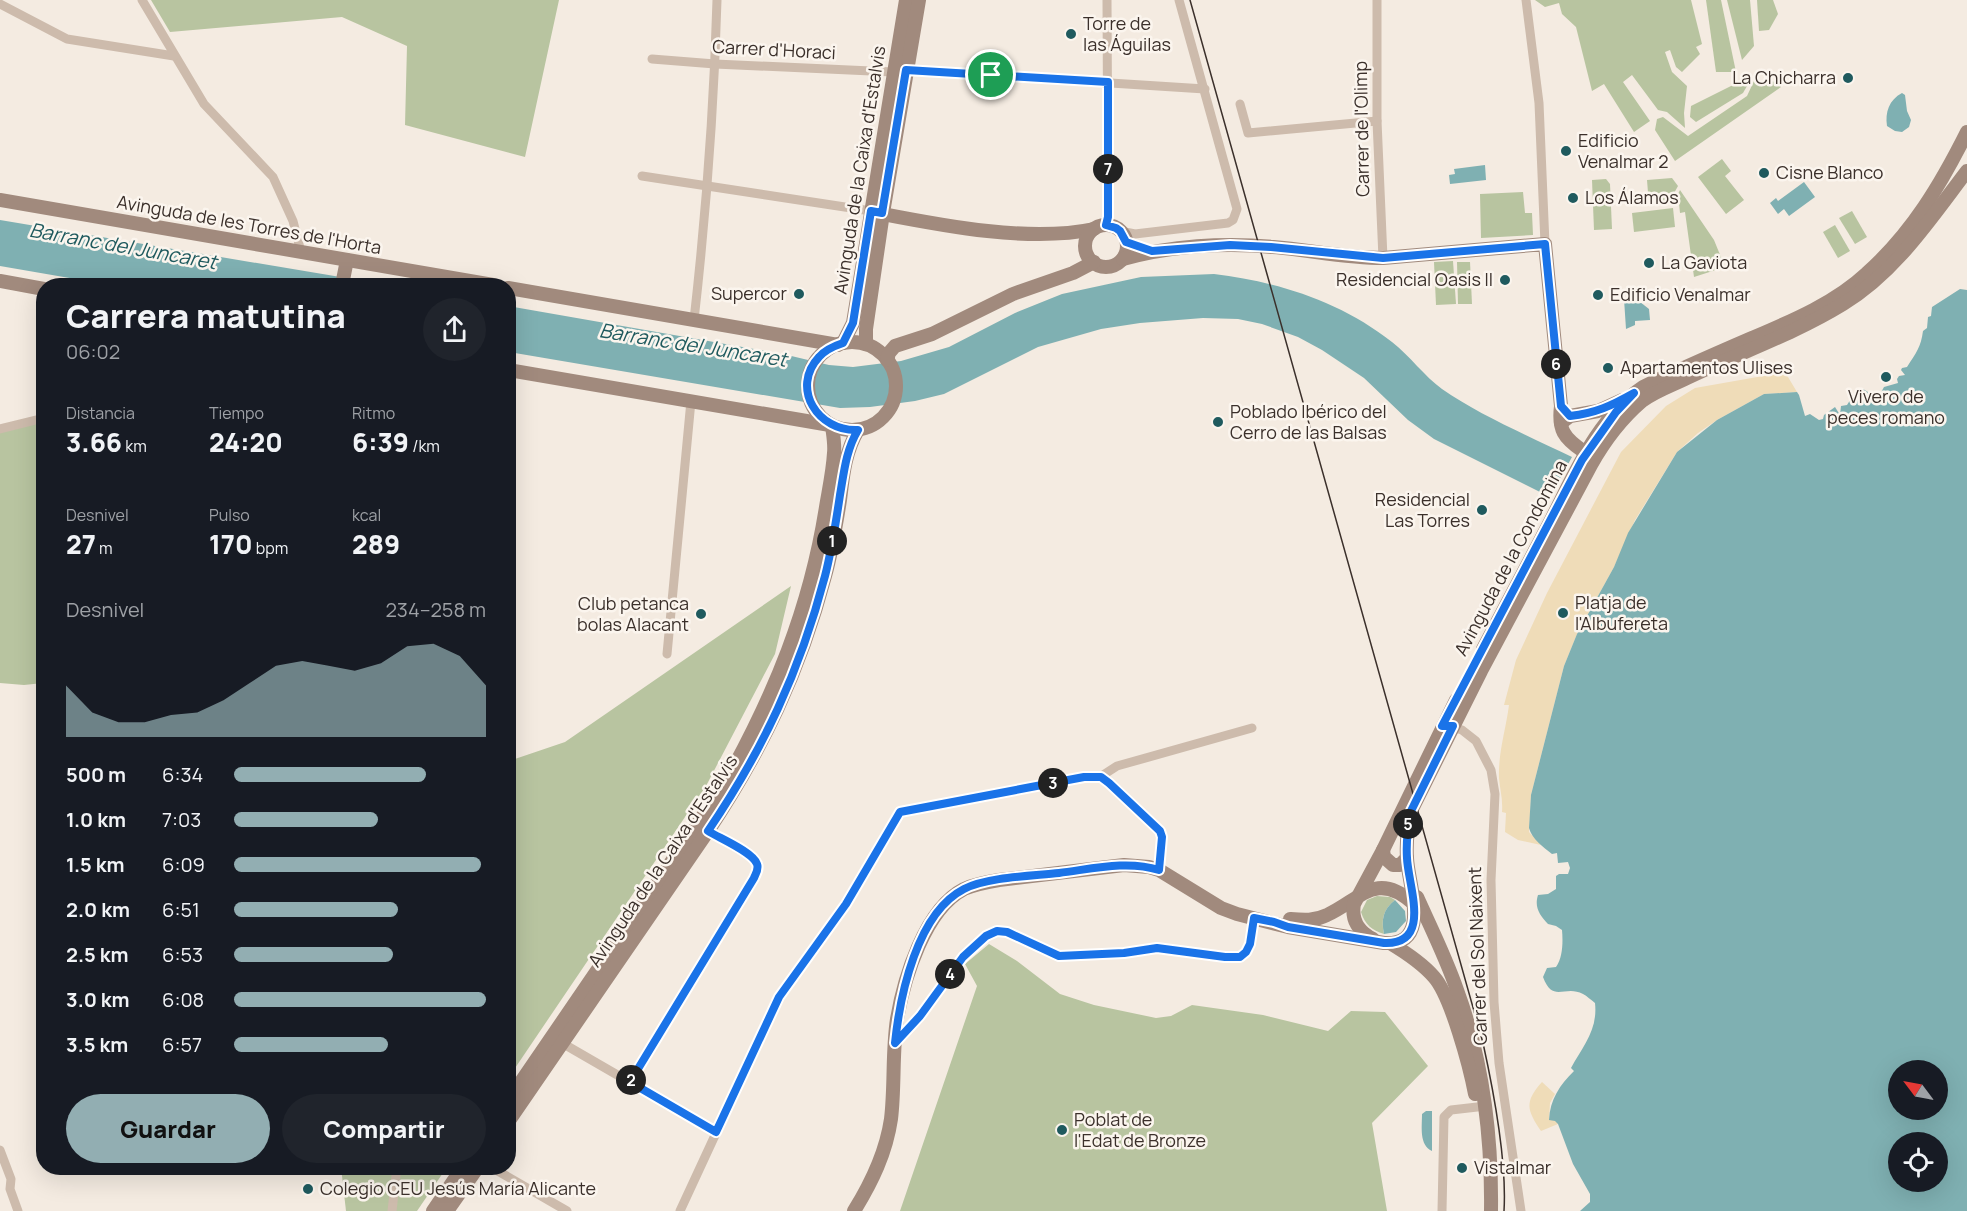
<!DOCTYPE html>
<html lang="es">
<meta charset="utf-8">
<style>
:root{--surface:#171b24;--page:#20242c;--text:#f1f3f6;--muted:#9ea1a6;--accent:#92aeb2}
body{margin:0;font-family:Manrope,sans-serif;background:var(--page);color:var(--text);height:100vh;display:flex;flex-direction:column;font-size:22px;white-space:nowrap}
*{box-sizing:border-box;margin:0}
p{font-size:20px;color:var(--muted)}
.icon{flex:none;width:33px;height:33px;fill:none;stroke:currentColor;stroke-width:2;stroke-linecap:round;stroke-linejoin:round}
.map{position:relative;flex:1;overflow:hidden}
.panel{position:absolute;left:36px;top:278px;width:480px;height:897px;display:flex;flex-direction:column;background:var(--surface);border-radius:24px;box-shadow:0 6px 24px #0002}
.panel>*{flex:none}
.needle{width:39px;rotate:302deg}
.tools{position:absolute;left:1888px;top:1060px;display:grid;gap:12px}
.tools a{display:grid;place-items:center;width:60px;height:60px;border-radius:50%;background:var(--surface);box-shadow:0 6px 24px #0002;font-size:30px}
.pin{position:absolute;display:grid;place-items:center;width:51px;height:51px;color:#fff;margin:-26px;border:3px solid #fff;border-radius:50%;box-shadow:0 2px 6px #0007}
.km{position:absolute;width:30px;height:30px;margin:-15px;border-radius:50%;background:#222;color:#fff;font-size:16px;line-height:30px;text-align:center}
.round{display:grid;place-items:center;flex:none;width:63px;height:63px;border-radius:32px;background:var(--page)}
.head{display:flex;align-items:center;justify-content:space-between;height:102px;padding:0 30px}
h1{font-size:33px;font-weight:800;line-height:45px}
.figures{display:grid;grid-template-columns:repeat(3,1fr);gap:9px;height:102px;padding:6px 30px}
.figures div{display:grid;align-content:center}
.figures b{font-size:26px;font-weight:800}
.figures small{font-size:16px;font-weight:400}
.figures p{font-size:16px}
.chart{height:168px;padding:12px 30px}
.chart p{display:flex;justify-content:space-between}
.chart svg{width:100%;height:108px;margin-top:6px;fill:var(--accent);opacity:.7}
.action{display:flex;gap:12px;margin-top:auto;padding:12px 30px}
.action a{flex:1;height:69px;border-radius:36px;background:var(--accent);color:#111;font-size:24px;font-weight:800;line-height:69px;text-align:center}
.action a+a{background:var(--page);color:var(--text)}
ul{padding:0 30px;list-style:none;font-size:20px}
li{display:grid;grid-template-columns:96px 72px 1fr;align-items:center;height:45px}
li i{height:15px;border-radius:8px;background:var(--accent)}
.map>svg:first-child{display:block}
.green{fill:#b8c4a0}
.sand{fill:#efdcb8}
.water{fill:#7fb0b2;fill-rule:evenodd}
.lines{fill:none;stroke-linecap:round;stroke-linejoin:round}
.street{stroke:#cdbbac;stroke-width:9}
.secondary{stroke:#a18a7d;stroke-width:14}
.tram{stroke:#3b302b;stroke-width:1.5}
.route-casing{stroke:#fff;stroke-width:12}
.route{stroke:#1a73e8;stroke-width:8}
.poi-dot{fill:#1f5a5e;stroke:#fbf5ee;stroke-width:2}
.labels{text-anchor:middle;stroke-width:5;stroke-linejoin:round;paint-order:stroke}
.poi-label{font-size:18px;fill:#3b302b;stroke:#fbf5ee;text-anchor:start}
.street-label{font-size:18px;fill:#3b302b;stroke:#fbf5ee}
.water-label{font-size:20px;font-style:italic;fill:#1f5a5e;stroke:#fbf5ee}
</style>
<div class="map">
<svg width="1967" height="1211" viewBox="0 0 1967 1211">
<rect width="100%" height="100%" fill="#f4ebe1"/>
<g class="green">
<path d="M151,0H559L525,157L405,125L407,46L342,17L170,32Z"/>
<path d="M1535,0H1691L1702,44L1696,47L1700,54L1682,72L1676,67L1670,50L1665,52L1672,72L1687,86L1684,113L1685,128L1667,112L1658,110L1632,75L1623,82L1650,121L1634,132L1604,84L1592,91L1576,27L1562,14L1559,3L1545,7Z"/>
<path d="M1706,0H1721L1736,72H1716Z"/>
<path d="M1727,0H1750L1754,46L1742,60Z"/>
<path d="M1757,0H1773L1778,14L1769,30L1759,31Z"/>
<path d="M1745,81L1747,86L1743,93L1696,122L1690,117L1691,106L1735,84Z"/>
<path d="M1754,81H1771L1779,83L1781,87L1675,161L1655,130L1657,119L1663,117L1688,136L1747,96Z"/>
<path d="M1722,159L1731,171L1725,176L1744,200L1726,214L1698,177Z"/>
<path d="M1672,178L1678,186L1673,195L1674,203L1649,205L1647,180Z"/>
<path d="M1606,179L1610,184L1612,229L1594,230L1592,180Z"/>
<path d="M1680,190L1714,240L1725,267L1694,277L1685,212L1680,213L1678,194Z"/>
<path d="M1523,192L1525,213H1532L1533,235L1481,238L1480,194Z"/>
<path d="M1673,208L1675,227L1634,232L1632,213Z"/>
<path d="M1852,211L1867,237L1855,244L1839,218Z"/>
<path d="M1835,225L1850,251L1838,258L1823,232Z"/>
<path d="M1453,261L1456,304L1436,305L1434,262Z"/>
<path d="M1457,262H1470L1472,304H1458Z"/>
<path d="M39,420L44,432L43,683L24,685L0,683V431Z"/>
<path d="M791,586L775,654L706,786L509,1077V761L565,742Z"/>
<path d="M1377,896L1390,897L1395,900C1383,909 1381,920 1384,934C1372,930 1365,925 1361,912L1367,900Z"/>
<path d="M989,944L1017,961L1060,994L1094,1005L1156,1018L1171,1016L1192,1005L1263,1015L1328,1031L1351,1011L1385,1012L1428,1066L1372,1123L1387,1211H900L977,986L965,964Z"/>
<path d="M341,1167H447L417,1211H346Z"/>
</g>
<g class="sand">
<path d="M1785,372L1797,392L1764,394L1717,420L1698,433L1677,452L1635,520L1614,567L1577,634L1564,666L1531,795L1529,832L1541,845L1518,840L1505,832L1506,813L1502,812C1503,799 1500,790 1499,778C1498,753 1506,729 1509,705H1504L1516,660L1547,593L1621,452L1666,406L1695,388Z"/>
<path d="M1542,1082L1555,1094L1550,1103L1549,1119L1556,1121L1558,1124L1541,1131C1527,1110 1524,1102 1542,1082Z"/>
</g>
<g class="water">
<path d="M1902,93L1905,95L1907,111L1911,120L1909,127L1902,132L1895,131L1887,126C1885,112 1889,100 1902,93Z"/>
<path d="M1485,165L1486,180L1450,184L1449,175L1455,174L1454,169Z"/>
<path d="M1804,182L1815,197L1789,216L1784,209L1778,214L1770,203L1776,198L1778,201Z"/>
<path d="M0,220L388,285H110L0,266Z"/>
<path d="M1214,274C1279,282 1340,301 1392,342C1410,356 1424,376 1442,389C1479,415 1531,437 1572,457L1550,497L1434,439L1408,420L1364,378L1322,350L1298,337L1262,324L1238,319L1203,318L1140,323L1101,329L1038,347L944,394L915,401L870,407L840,408L509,352L508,306L783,354L829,365L853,367L901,361L949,347L1015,313L1062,294L1141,277Z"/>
<path d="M1960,289L1967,290V1211H1580L1590,1202V1194L1573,1164L1558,1124L1555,1121L1549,1120C1550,1099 1560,1085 1574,1071L1571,1068C1583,1046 1598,1030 1595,1003C1591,1000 1587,996 1583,994C1565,984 1553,1004 1543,977L1547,968L1556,967C1563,958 1563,941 1562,930L1556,926L1548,924C1540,915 1534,908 1538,895L1548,894L1556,889V876L1559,874H1568L1570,868L1568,862L1558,863L1557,853L1552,854C1543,847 1532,839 1529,828L1531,795L1564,666L1577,634L1614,567L1628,533L1654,490L1677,452L1717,420L1764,394L1797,392L1799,395L1805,416L1810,414L1819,420L1823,419L1824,415L1835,407L1840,415L1841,406L1847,405L1852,397L1863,389L1868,392L1874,398L1879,396L1884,387L1898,383L1897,379L1899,376L1905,375L1901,370L1902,368L1907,367C1916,353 1921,347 1923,331L1927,328L1928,317L1931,316L1932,307ZM1899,1071H1938V1110H1899ZM1899,1143H1938V1182H1899Z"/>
<path d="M1635,298L1649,309L1650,320L1635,321V325L1626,329L1624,299Z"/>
<path d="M1395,900L1405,911L1406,921L1396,932L1384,934C1381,920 1383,909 1395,900Z"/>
<path d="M1426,1111H1432V1151C1419,1145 1422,1127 1422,1114Z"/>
</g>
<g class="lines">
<g class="street">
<path d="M142,0L204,104L273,177L293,221L301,252"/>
<path d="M1377,0V121L1383,258"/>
<path d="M1526,0L1539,103L1545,244"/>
<path d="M0,4L67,39L174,56"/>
<path d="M652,59L715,64L893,72"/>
<path d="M906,70L1205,89"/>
<path d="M1240,104L1248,133L1377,121"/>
<path d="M642,176L871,211"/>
<path d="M1105,225L1108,217L1107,0"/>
<path d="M1120,231L1135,234L1228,223L1233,220L1237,209L1179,0"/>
<path d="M694,320C706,214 714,107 717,0"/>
<path d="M0,429L44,418"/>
<path d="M667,654L691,401"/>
<path d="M1449,726L1462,730L1476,741L1491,770L1495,794L1491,880L1494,1002L1499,1063L1521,1211"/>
<path d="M1100,777L1118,790L1159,831L1162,837L1159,870"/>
<path d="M562,1043L716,1132"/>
<path d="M895,1043L920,1016L963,957L986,936L997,931L1007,932L1059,956L1124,953L1157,948L1225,957H1240L1246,952L1250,944L1254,919"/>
<path d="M630,1082L754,878L758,869L753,858L708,831"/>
<path d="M0,1150L11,1179L10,1189L18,1211"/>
<path d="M491,1167L567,1211"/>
<path d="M392,1211L397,1167"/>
<path d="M680,1211L779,997L846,904L900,812L1084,777H1100L1117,766L1252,728"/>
<path d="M1442,1211L1444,1117L1451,1110L1486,1106"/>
</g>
<g class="secondary">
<path d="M0,200L493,285"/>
<path d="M873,212C940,225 1028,243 1094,229"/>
<circle cx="1106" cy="246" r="21"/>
<path d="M1123,259C1170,246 1224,242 1273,247C1310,250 1346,258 1383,258L1545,244L1561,406C1558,430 1564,438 1583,451L1586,453L1594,451"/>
<path d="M0,281L44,289"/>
<path d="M342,285L347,260"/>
<path d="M508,288L838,345"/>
<circle cx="852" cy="386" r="44"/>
<path d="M843,343L853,323L906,0"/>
<path d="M866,344V329L883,213L919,0"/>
<path d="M887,360L889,353L895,346L932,334L1013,294L1073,273L1094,262"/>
<path d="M508,370L830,425"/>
<path d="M1561,423L1570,416L1598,411L1622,400"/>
<path d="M1483,649C1505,607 1527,565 1550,522C1574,476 1597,418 1643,387C1678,370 1715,354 1752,338C1792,321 1835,303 1867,273C1912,233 1941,184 1967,132"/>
<path d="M1383,850L1384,857L1393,865H1400L1407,858"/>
<path d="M1417,897C1431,928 1446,958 1457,990C1483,1061 1492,1136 1491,1211"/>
<path d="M1290,919C1303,920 1315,921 1327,915C1360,900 1376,870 1413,903"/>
<path d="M1373,939C1359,932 1351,920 1354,904L1383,850L1456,700"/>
<path d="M1390,943C1405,952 1422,963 1434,977C1451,996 1470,1067 1475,1094"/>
<path d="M508,1101L724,785C774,696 810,609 826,507C829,489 833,471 834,453C835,444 833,434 832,426"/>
<path d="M508,1122L708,831C762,750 800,671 825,576C832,551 836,525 840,500C843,475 845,452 858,430"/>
<path d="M433,1211L463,1167"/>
<path d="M447,1211L478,1167"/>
<path d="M854,1211C872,1182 886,1153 891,1119C895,1086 892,1052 897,1019C904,978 925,909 964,889C975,884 987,882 999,880L1124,865L1149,867L1159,870L1221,908L1237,914L1288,927L1384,943C1433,946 1408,885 1407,858C1406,843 1408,826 1411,811L1481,671L1591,465C1605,440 1621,419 1642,401C1655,391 1673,385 1687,378C1739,353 1794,334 1843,304C1895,273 1931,218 1967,171"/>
</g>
<path class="tram" d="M1190,0L1483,1043C1494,1093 1507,1160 1504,1211"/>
</g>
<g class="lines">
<defs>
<path id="route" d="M906,70L1108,82V217L1106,225L1116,228L1120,231L1126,242L1152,251L1230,245L1271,247L1383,258L1545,244L1561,406L1570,416C1596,413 1611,406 1634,393L1616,412L1582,460L1442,726H1453L1411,811C1408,826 1406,843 1407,858C1408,886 1433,945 1384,943L1288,927L1274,922L1254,918L1250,944L1246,952L1240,957H1225L1157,948L1124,953L1059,956L1007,932L997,931L986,936L963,957L920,1016L895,1043C900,995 917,913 964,889C987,877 1032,876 1059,873C1092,869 1127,860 1159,870L1162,837L1160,831L1109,783L1101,777H1084L900,812L846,904L779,997L716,1132L630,1082L754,878C756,873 759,869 757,864C753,852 719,838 708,831C763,750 800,671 825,576C832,549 836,522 840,495C844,472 846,450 858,430C818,432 790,388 819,357C825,350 834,346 843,343L853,323L871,211L882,213Z"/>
</defs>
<use href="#route" class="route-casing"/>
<use href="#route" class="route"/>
</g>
<g class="poi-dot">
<circle cx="1071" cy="34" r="6"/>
<circle cx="1848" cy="78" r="6"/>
<circle cx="1566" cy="151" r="6"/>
<circle cx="1764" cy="173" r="6"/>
<circle cx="1573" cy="198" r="6"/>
<circle cx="1649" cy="263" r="6"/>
<circle cx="1505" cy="280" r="6"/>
<circle cx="799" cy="294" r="6"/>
<circle cx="1598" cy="295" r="6"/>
<circle cx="1608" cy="368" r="6"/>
<circle cx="1886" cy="377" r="6"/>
<circle cx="1218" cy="422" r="6"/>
<circle cx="1482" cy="510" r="6"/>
<circle cx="1563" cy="613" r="6"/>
<circle cx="701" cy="614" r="6"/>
<circle cx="1062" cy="1130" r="6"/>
<circle cx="1462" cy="1168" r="6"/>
<circle cx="308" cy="1189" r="6"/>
</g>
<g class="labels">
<g class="poi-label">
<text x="1083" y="30">Torre de<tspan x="1083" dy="21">las Águilas</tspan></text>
<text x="1836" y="84" text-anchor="end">La Chicharra</text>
<text x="1578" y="147">Edificio<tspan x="1578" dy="21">Venalmar 2</tspan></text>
<text x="1776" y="179">Cisne Blanco</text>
<text x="1585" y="204">Los Álamos</text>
<text x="1661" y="269">La Gaviota</text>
<text x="1493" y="286" text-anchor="end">Residencial Oasis II</text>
<text x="787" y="300" text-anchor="end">Supercor</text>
<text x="1610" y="301">Edificio Venalmar</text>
<text x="1620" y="374">Apartamentos Ulises</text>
<text x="1886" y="403" text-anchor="middle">Vivero de<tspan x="1886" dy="21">peces romano</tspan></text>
<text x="1230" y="418">Poblado Ibérico del<tspan x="1230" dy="21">Cerro de las Balsas</tspan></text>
<text x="1470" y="506" text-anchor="end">Residencial<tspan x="1470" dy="21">Las Torres</tspan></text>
<text x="1575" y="609">Platja de<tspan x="1575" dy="21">l'Albufereta</tspan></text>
<text x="689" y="610" text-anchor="end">Club petanca<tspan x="689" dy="21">bolas Alacant</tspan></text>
<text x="1074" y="1126">Poblat de<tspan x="1074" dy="21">l'Edat de Bronze</tspan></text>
<text x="1474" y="1174">Vistalmar</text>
<text x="320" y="1195">Colegio CEU Jesús María Alicante</text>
</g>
<g class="street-label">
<text transform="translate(774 50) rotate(3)" y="6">Carrer d'Horaci</text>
<text transform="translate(1362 129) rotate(-91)" y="6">Carrer de l'Olimp</text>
<text transform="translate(860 170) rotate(-81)" y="6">Avinguda de la Caixa d'Estalvis</text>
<text transform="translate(249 225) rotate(10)" y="6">Avinguda de les Torres de l'Horta</text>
<text transform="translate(1511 558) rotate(-62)" y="6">Avinguda de la Condomina</text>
<text transform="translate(663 861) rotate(-56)" y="6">Avinguda de la Caixa d'Estalvis</text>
<text transform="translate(1478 956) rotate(-92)" y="6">Carrer del Sol Naixent</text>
</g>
<g class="water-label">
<text transform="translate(123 246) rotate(10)" y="7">Barranc del Juncaret</text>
<text transform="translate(693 345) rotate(9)" y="7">Barranc del Juncaret</text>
</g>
</g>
</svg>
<div class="tools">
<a><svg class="needle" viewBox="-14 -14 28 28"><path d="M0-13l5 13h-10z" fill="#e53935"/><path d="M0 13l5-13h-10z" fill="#9ea1a6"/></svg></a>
<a><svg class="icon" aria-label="locate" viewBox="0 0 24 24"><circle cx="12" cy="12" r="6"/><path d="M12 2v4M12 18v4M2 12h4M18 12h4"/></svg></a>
</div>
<div class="pin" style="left:991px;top:75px;background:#1e9e55"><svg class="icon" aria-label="arrive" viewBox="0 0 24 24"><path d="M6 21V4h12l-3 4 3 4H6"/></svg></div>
<b class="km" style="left:832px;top:541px">1</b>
<b class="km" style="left:631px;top:1080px">2</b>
<b class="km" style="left:1053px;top:783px">3</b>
<b class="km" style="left:950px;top:974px">4</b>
<b class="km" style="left:1408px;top:824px">5</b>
<b class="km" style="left:1556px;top:364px">6</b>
<b class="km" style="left:1108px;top:169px">7</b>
<section class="panel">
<div class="head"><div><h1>Carrera matutina</h1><p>06:02</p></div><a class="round"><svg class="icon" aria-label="share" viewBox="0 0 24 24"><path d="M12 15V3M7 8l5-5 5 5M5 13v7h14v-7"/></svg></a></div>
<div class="figures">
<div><p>Distancia</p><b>3.66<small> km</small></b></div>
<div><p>Tiempo</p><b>24:20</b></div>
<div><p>Ritmo</p><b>6:39<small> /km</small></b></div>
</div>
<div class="figures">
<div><p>Desnivel</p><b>27<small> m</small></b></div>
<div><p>Pulso</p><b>170<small> bpm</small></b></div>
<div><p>kcal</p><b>289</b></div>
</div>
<div class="chart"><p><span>Desnivel</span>234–258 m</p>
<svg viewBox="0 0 160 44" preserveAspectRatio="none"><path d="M0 44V23L10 34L20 38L30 38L40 35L50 34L60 29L70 22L80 15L90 13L100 15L110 17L120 14L130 7L140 6L150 11L160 23V44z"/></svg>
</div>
<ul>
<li><b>500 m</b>6:34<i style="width:76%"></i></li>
<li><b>1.0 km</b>7:03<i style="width:57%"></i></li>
<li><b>1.5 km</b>6:09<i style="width:98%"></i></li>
<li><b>2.0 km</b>6:51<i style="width:65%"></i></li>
<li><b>2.5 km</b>6:53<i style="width:63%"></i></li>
<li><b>3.0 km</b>6:08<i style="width:100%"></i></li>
<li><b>3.5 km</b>6:57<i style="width:61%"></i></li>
</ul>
<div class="action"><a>Guardar</a><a>Compartir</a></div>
</section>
</div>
